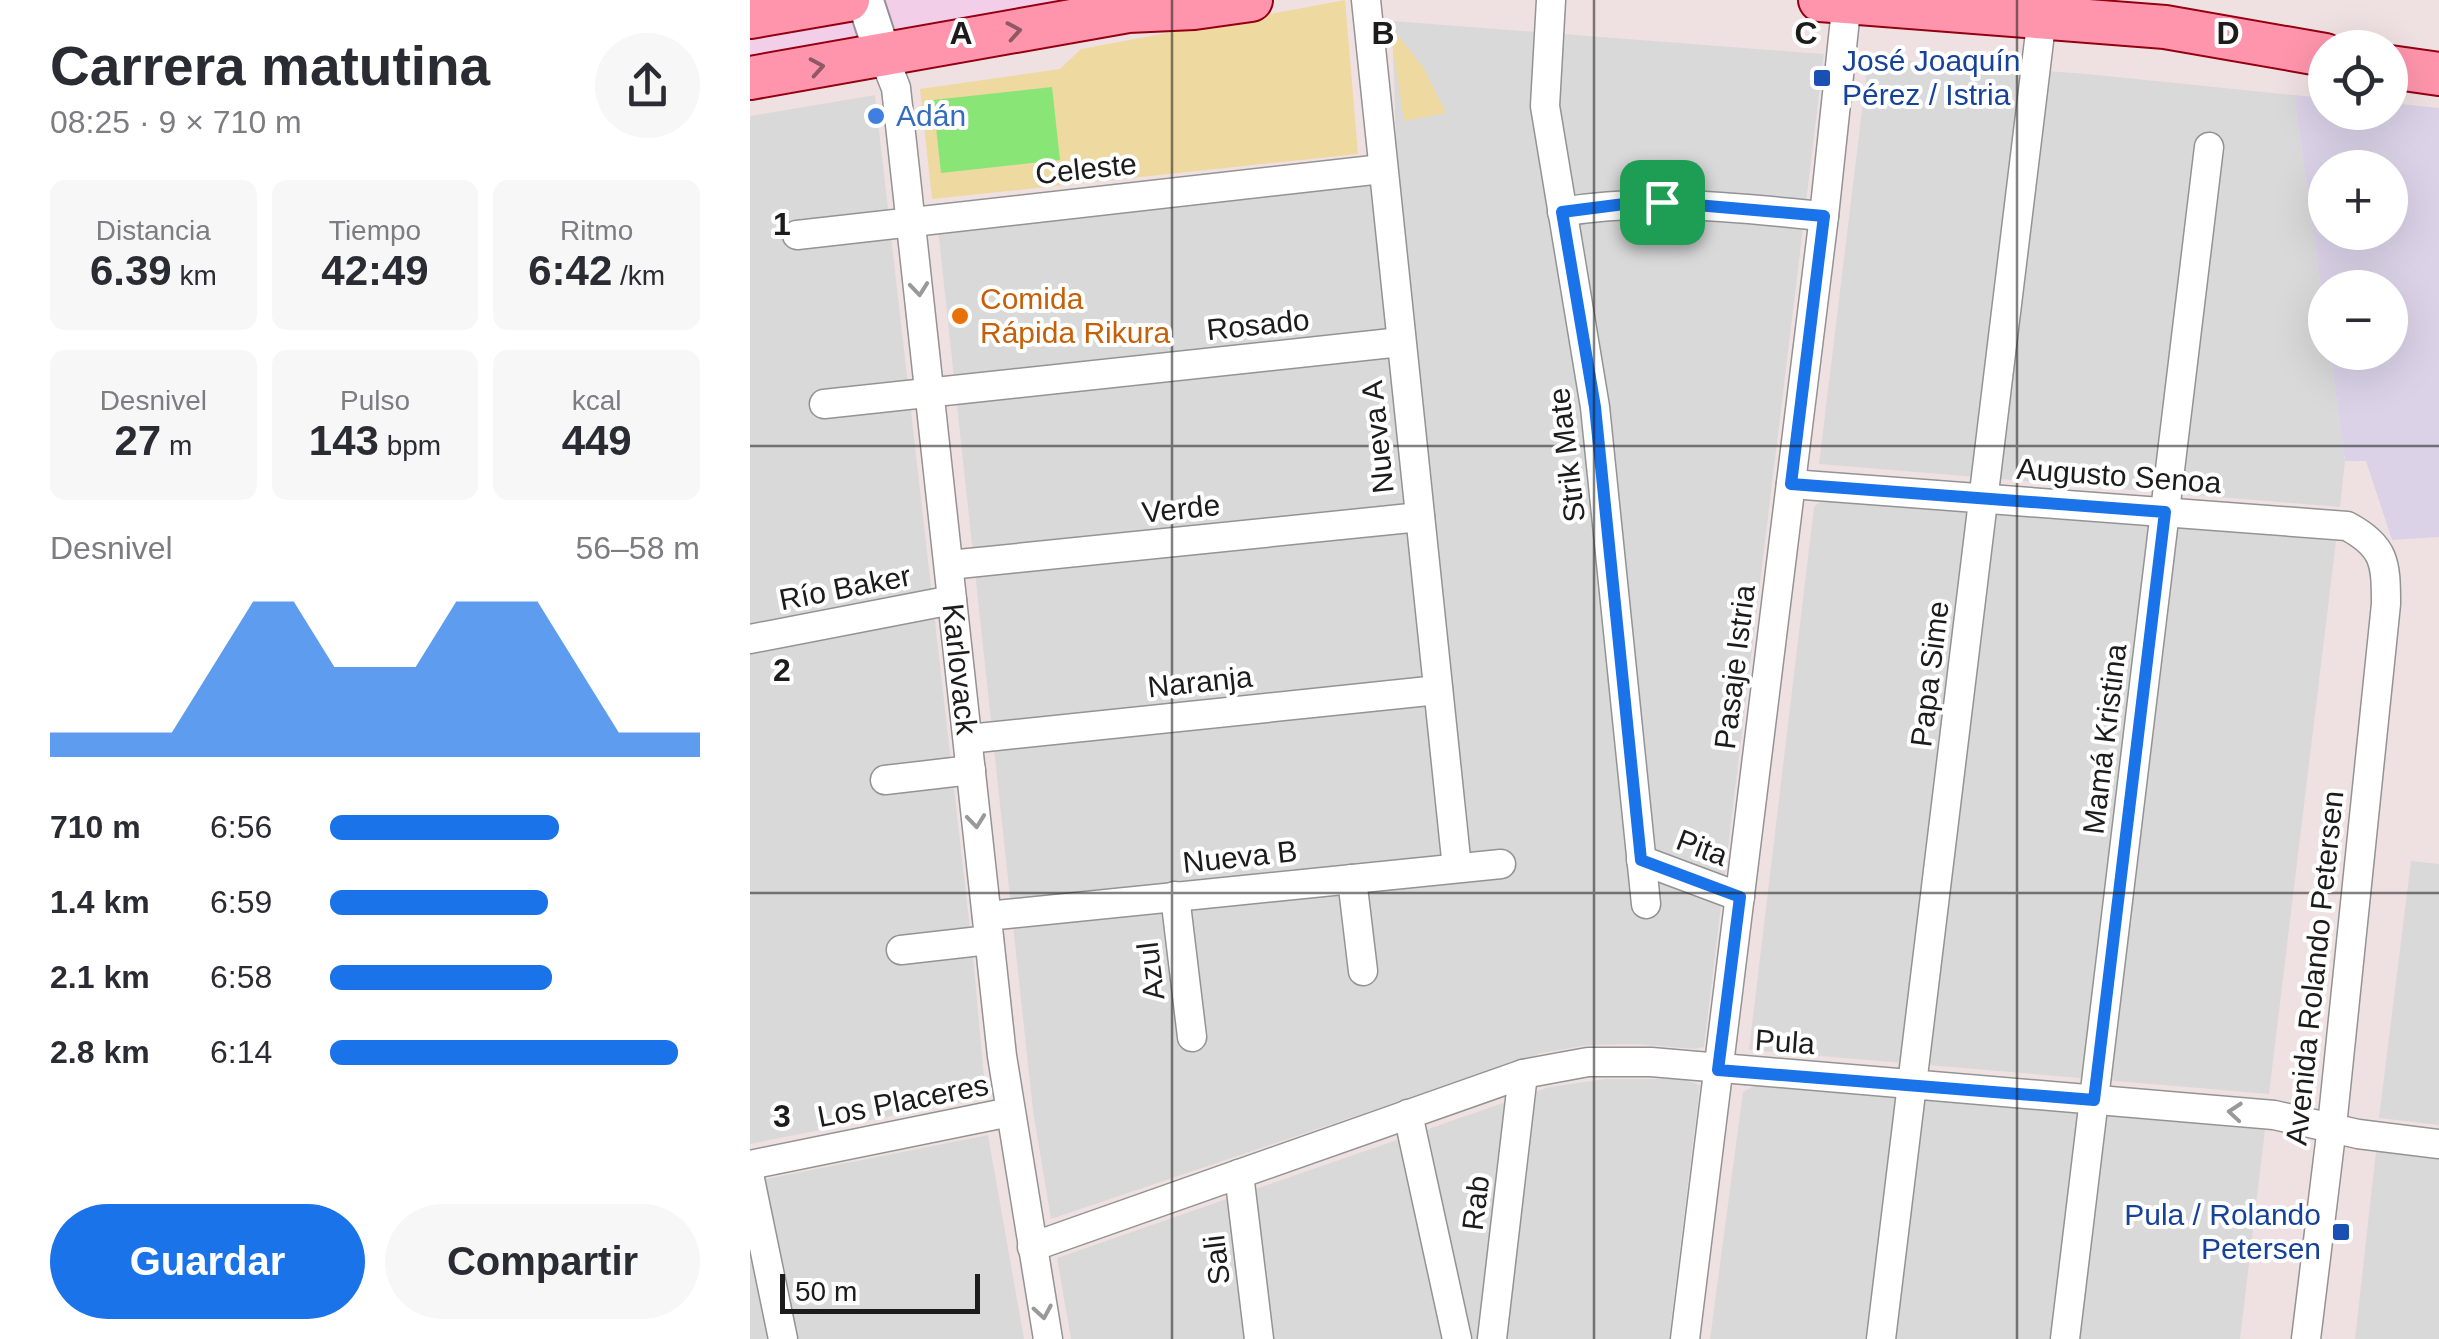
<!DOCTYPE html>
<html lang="es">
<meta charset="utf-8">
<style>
:root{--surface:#fff;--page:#f7f7f7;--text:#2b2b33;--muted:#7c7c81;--accent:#1a73e8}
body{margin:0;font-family:Helvetica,sans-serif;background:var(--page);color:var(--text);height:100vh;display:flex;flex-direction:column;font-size:38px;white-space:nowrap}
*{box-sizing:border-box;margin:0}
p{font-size:32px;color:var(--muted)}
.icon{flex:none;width:55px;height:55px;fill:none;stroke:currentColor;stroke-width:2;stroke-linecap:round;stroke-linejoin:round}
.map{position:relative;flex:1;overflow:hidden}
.details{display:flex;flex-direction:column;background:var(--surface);width:750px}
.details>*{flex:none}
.tools{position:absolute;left:1558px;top:30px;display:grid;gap:20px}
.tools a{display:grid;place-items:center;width:100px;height:100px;border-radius:50%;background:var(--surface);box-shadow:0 10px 40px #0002;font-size:50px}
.scale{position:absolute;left:30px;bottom:25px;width:200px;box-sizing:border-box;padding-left:10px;border:5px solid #1c1c1c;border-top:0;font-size:28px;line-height:35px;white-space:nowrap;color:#1c1c1c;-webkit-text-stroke:8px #fff;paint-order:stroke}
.pin{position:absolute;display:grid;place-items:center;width:85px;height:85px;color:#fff;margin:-42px;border-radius:20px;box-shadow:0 5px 15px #0006}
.round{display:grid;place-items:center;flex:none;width:105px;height:105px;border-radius:52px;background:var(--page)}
.summary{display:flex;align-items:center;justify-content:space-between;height:170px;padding:0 50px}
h1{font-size:55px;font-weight:600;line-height:75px}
.stats{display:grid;grid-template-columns:repeat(3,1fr);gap:15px;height:170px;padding:10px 50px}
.stats div{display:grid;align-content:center;border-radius:15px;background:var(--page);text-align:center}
.stats b{font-size:42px;font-weight:600}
.stats small{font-size:28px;font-weight:400}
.stats p{font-size:28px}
.chart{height:280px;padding:20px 50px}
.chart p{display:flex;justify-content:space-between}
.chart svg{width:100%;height:180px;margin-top:10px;fill:var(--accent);opacity:.7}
.primary-button{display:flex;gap:20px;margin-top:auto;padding:20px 50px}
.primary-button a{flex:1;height:115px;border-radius:60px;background:var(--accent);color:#fff;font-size:40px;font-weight:600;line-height:115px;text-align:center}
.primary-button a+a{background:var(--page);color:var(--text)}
ul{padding:0 50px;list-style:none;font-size:32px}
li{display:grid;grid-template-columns:160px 120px 1fr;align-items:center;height:75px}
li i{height:25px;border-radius:12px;background:var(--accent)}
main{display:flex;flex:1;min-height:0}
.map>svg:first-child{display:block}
.residential{fill:#dad9da}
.commercial{fill:#f2cee8}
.industrial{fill:#dbd2e8;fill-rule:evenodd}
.grass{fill:#eed9a1}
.pitch{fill:#8ae577}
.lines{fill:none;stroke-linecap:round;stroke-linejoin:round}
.minor-casing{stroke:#939393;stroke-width:31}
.tertiary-casing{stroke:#939393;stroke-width:39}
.primary-casing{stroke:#940011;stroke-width:46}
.minor{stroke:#fff;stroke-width:28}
.tertiary{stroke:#fff;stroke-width:35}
.primary{stroke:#ff95ac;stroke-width:42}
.oneway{stroke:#8e5864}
.oneway2{stroke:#999}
.route-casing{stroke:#fff;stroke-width:20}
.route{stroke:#1a73e8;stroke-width:12}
.grid{fill:none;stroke:#1c1c1c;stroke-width:2.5;stroke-opacity:0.55}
.transit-dot{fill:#1a4fb4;stroke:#fff;stroke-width:4}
.shop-dot{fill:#3f7fe0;stroke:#fff;stroke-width:4}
.food-dot{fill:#e8710a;stroke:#fff;stroke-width:4}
.labels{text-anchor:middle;stroke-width:8;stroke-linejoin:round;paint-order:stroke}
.transit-label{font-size:30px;fill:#164399;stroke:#fff;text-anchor:start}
.shop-label{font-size:30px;fill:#366cbe;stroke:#fff;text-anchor:start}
.street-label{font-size:30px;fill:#1c1c1c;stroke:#fff}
.food-label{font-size:30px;fill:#c56008;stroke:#fff;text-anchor:start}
.grid-label{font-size:32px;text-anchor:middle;font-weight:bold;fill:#1c1c1c;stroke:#fff;stroke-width:8;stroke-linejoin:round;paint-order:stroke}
</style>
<main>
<section class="details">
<div class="summary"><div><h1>Carrera matutina</h1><p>08:25 · 9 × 710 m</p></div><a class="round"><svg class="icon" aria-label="share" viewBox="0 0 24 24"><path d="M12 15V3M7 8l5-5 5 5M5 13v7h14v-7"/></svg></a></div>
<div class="stats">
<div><p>Distancia</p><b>6.39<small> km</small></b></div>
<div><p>Tiempo</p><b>42:49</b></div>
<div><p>Ritmo</p><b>6:42<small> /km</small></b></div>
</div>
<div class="stats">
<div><p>Desnivel</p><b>27<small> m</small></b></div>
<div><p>Pulso</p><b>143<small> bpm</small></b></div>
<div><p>kcal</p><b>449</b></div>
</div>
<div class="chart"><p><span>Desnivel</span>56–58 m</p>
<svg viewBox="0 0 160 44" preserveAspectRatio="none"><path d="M0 44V38L10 38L20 38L30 38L40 22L50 6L60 6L70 22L80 22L90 22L100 6L110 6L120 6L130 22L140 38L150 38L160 38V44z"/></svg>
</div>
<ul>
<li><b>710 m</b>6:56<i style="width:62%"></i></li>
<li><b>1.4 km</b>6:59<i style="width:59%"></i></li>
<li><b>2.1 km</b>6:58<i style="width:60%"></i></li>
<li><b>2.8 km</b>6:14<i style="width:94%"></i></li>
</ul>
<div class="primary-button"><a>Guardar</a><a>Compartir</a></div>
</section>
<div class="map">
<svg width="1689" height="1339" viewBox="0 0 1689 1339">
<rect width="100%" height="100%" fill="#efe1e2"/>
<g class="residential">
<path d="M642,21L1074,54L954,1047L945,1049L885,1044L838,1045L792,1053L301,1219L283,1111L188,229L647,173Z"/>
<path d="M1128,58L1337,74L1544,95L1575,317V352L1580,353L1595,461L1590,507L1069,464L1117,69Z"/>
<path d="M125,95L223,955L235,1089L227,1099L0,1144V116Z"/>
<path d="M1073,499L1586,541L1519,1094L999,1050L1064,507Z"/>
<path d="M1661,861L1689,864V1125L1629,1118Z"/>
<path d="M855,1079H933L950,1085L919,1339H321L307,1258L799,1087Z"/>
<path d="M1005,1085L1515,1130L1490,1339H960L993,1092Z"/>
<path d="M238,1135L274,1339H0V1182Z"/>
<path d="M1626,1151L1689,1160V1339H1605Z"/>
</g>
<path class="commercial" d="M37,0H357L0,67V6Z"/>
<path class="industrial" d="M1544,95L1575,98V112H1640V103L1689,108V537L1642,540L1616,461H1595L1580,353L1640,352V288H1575V317ZM1575,168H1640V232H1575Z"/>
<g class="grass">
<path d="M595,0L608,154L182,199L170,89L310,69L331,49Z"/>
<path d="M639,24L673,67L696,113L654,121Z"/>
</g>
<path class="pitch" d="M302,87L310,160L191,173L183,100Z"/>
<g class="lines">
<defs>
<g id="minor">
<path d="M616,0L707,868"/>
<path d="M801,0L795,106L845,407L896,904"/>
<path id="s1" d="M133,55L146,88L252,1056L298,1339"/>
<path d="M812,212C900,197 985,208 1074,216"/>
<path d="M47,235L632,169"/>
<path d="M74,404L651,342"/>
<path d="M1041,484L1597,526C1635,546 1636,563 1636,604L1582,1126L1556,1339"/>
<path d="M199,565L670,517"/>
<path d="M0,639L202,600"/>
<path d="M218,739L688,690"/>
<path d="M135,780L221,770"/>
<path d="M891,860L990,897"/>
<path d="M602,879L613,971"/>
<path d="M425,896L442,1037"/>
<path d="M237,916L751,864"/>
<path d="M151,950L239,940"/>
<path d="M658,1114L707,1339"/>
<path d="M0,1165L260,1112"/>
<path d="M489,1174L509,1339"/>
<path d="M0,1179L33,1339"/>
<path d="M282,1247L773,1074L838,1062H901L1524,1115L1608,1134L1689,1144"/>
<path d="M742,1339L773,1074"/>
<path d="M935,1339L1074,216L1097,0"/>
<path d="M1131,1339L1294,0"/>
<path d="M1315,1339L1459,147"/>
</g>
<path id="tertiary" d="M115,0L133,55"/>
<g id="primary">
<path d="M1070,0L1415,27L1575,55"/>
<path d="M0,17L98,0"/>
<path d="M1640,67L1689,74"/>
<path d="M0,78L378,11L444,8L501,0"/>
</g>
</defs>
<use href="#minor" class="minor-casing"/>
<use href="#tertiary" class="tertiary-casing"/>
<use href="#primary" class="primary-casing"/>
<use href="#minor" class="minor"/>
<use href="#tertiary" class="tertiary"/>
<use href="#primary" class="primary"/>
</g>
<defs><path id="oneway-chevron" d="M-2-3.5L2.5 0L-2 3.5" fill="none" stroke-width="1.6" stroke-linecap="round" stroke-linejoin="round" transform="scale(2.5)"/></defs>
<g class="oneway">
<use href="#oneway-chevron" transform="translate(264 31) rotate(-10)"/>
<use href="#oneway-chevron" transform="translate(67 67) rotate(-10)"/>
</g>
<g class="oneway2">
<use href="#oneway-chevron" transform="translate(169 289) rotate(84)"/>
<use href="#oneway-chevron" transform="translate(226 821) rotate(84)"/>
<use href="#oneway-chevron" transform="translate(1485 1112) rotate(-175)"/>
<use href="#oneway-chevron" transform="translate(293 1312) rotate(80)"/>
</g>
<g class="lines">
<defs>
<path id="route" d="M912,202L1074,216L1041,484L1415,512L1344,1100L968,1070L990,897L891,860L845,407L812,212L882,203Z"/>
</defs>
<use href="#route" class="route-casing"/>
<use href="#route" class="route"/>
</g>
<path class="grid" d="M422,0V1339M844,0V1339M1267,0V1339M0,446H1689M0,893H1689"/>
<g class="transit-dot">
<rect x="1062" y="68" width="20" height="20" rx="5"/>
<rect x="1581" y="1222" width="20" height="20" rx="5"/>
</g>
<circle class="shop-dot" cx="126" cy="116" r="10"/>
<circle class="food-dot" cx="210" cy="316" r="10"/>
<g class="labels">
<g class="transit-label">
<text x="1092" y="71">José Joaquín<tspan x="1092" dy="34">Pérez / Istria</tspan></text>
<text x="1571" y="1225" text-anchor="end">Pula / Rolando<tspan x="1571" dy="34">Petersen</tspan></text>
</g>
<g class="shop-label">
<text x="146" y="126">Adán</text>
</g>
<g class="street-label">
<text transform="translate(336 169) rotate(-6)" y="10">Celeste</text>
<text transform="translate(508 325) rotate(-6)" y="10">Rosado</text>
<text transform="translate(628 437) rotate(-96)" y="10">Nueva A</text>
<text transform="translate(817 455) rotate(-97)" y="10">Strik Mate</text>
<text transform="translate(1369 476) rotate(4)" y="10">Augusto Senoa</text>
<text transform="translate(431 509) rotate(-6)" y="10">Verde</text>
<text transform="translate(95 588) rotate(-11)" y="10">Río Baker</text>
<text transform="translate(985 667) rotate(-83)" y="10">Pasaje Istria</text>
<text dy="10" stroke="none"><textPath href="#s1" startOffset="620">Karlovack</textPath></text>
<text transform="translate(1180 674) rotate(-83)" y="10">Papa Sime</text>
<text transform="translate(450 682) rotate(-6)" y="10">Naranja</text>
<text transform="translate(1355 739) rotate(-83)" y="10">Mamá Kristina</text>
<text transform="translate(952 848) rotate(21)" y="10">Pita</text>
<text transform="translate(490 857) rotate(-6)" y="10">Nueva B</text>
<text transform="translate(1565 968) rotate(-84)" y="10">Avenida Rolando Petersen</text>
<text transform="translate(401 971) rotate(-97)" y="10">Azul</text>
<text transform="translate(1035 1042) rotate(4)" y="10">Pula</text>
<text transform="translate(153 1101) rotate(-11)" y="10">Los Placeres</text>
<text transform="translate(726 1203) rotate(-83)" y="10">Rab</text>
<text transform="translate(467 1260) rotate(-97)" y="10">Sali</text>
</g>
<g class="food-label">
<text x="230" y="309">Comida<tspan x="230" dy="34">Rápida Rikura</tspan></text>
</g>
</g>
<g class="grid-label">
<text x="211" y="44">A</text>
<text x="633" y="44">B</text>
<text x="1056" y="44">C</text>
<text x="1478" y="44">D</text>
<text x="32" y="235">1</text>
<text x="32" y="681">2</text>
<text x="32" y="1127">3</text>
</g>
</svg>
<div class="tools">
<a><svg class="icon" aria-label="locate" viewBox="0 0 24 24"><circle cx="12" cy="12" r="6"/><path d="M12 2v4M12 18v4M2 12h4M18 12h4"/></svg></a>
<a>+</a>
<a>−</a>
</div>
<div class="scale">50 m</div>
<div class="pin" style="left:912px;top:202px;background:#1e9e55"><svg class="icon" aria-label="arrive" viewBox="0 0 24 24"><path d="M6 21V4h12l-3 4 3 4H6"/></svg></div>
</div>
</main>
